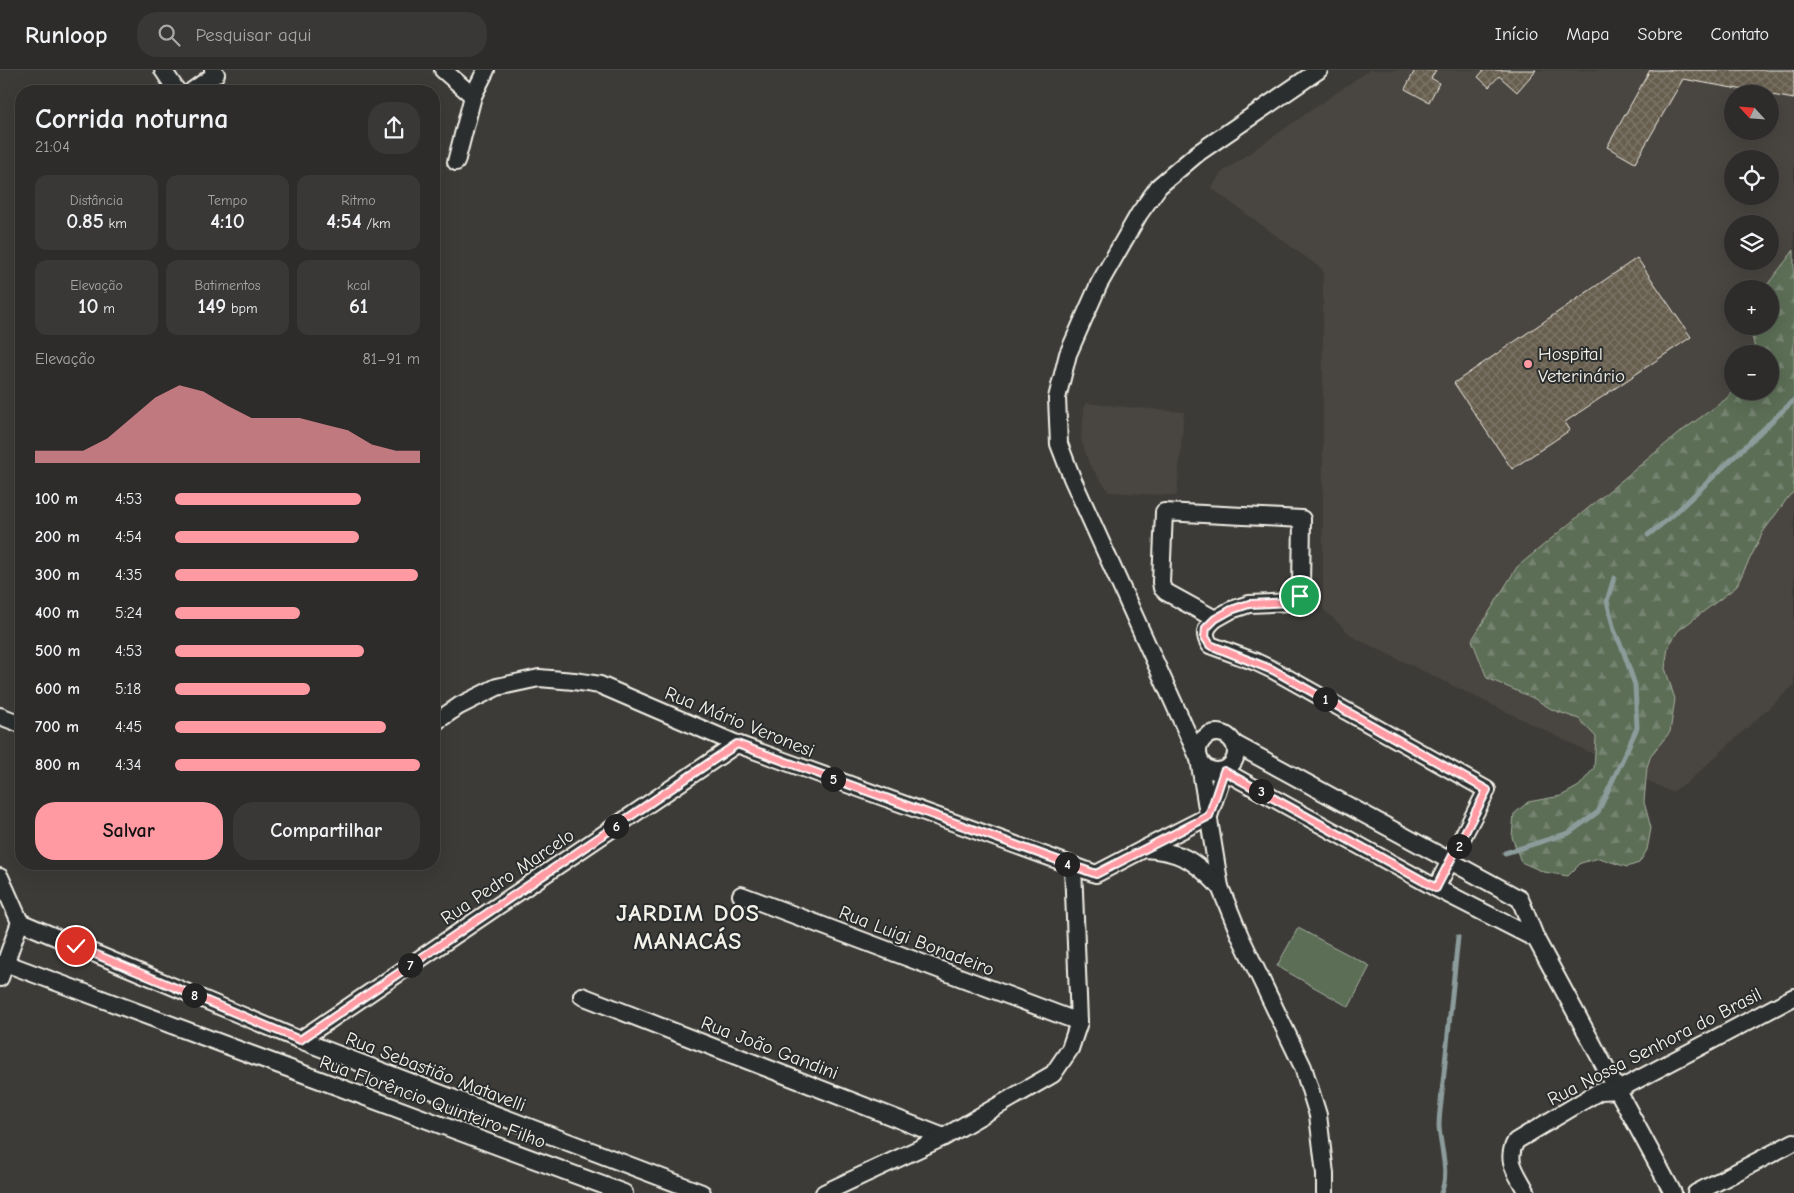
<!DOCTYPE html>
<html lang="pt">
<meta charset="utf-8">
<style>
:root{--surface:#2d2c2a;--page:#393836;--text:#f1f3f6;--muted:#a7a7a8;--line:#484847;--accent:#ff9aa2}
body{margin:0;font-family:"Comic Neue",sans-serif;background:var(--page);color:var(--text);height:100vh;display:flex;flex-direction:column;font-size:19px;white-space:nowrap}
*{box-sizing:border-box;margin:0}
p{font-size:16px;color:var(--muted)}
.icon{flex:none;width:28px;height:28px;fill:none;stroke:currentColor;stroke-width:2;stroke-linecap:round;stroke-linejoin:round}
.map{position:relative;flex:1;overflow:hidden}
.details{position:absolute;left:15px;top:15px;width:425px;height:785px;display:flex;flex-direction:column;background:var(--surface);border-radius:20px;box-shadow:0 5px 20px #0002,0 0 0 1px var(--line)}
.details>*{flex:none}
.needle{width:32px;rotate:296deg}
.fabs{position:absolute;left:1724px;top:15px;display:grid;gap:10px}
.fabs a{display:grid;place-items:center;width:55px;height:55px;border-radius:50%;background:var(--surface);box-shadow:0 5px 20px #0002,0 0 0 1px var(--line);font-size:25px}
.pin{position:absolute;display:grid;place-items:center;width:42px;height:42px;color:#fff;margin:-21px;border:2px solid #fff;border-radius:50%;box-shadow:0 1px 5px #0007}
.km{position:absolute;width:25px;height:25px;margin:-12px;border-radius:50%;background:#222;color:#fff;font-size:14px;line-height:25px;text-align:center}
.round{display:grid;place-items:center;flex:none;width:52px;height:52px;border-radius:20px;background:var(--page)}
.head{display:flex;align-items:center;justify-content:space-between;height:85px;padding:0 20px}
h1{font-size:28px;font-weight:800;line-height:38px}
.metrics{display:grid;grid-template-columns:repeat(3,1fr);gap:8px;height:85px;padding:5px 20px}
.metrics div{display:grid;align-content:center;border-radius:12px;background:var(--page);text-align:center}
.metrics b{font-size:21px;font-weight:800}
.metrics small{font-size:14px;font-weight:400}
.metrics p{font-size:14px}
.chart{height:140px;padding:10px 20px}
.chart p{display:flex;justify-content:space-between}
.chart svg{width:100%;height:90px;margin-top:5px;fill:var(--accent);opacity:.7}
.primary-button{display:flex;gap:10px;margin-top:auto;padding:10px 20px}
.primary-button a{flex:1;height:58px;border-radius:20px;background:var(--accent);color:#111;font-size:20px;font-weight:800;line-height:58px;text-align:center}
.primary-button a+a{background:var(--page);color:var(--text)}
ul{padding:0 20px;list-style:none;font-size:16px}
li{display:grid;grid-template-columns:80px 60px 1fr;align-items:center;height:38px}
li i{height:12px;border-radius:6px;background:var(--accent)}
header{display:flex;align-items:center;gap:30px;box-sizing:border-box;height:70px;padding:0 25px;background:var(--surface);border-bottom:1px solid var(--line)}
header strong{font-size:24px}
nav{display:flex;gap:28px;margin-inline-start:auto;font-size:18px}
.search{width:350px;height:45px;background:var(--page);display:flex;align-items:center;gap:12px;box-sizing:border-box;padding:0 18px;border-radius:20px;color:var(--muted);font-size:19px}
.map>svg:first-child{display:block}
.built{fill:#49453f;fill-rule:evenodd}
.forest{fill:url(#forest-firs);stroke:#a8b0a0}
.garden{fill:#5c6e57;stroke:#a8b0a0}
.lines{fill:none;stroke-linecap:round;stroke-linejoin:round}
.stream{stroke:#8b9c9b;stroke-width:5}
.building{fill:url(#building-cross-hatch);stroke:#f4f1e8}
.minor-casing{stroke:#f4f1e8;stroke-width:20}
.minor{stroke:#2a2d2e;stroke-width:16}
.route-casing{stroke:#fff;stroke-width:10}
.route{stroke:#ff9aa2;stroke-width:6}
.poi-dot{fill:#ff9aa2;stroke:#2a2d2e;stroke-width:2}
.labels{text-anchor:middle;stroke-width:4;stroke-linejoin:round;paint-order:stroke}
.poi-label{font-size:19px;fill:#f4f1e8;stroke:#2a2d2e;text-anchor:start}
.street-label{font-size:19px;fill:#f4f1e8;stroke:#2a2d2e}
.district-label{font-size:24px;font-weight:bold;letter-spacing:1px;fill:#f4f1e8;stroke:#2a2d2e}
</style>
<header>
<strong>Runloop</strong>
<div class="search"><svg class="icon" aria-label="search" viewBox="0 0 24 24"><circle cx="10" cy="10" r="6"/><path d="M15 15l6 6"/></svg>Pesquisar aqui</div>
<nav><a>Início</a><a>Mapa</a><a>Sobre</a><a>Contato</a></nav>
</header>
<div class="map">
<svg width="1794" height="1123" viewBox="0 0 1794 1123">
<defs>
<pattern id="forest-firs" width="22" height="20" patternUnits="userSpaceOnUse" patternTransform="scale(1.25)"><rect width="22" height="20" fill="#5c6e57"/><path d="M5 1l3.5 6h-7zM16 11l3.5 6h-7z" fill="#74836f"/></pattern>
<pattern id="building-cross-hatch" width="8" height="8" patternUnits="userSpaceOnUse" patternTransform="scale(1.25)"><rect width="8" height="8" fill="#665d4e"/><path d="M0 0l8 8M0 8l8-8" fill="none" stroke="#7c7568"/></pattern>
</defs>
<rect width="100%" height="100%" fill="#3c3b38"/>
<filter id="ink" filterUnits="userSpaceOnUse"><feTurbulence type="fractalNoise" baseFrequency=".02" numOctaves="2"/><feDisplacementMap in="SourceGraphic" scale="10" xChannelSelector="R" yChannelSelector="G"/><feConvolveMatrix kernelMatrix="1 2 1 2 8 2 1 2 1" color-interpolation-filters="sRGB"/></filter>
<g filter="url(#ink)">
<g class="built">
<path d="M1369,0H1794V615L1686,714L1671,722L1353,567L1323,539V200L1211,118L1221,103ZM1732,24H1770V61H1732ZM1732,89H1770V126H1732ZM1732,154H1770V191H1732ZM1732,219H1770V256H1732ZM1732,284H1770V321H1732Z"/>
<path d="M1085,333L1184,342L1177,426L1109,422L1089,394L1081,369Z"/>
</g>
<path class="forest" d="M1794,180V422L1789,426L1763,462L1736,517L1678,561L1668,577L1665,598L1675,629L1670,662L1651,685L1647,697L1644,732L1651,758L1647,780L1639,793L1627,797L1599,788L1581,793L1568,806L1544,802L1521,792L1512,767L1514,744L1528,732L1561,726L1579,716L1594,698L1596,667L1579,649L1553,640L1533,628L1487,608L1472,570L1517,497L1679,363L1726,329L1733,321H1770V284H1756L1750,256H1770V219H1764Z"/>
<path class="garden" d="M1298,858L1370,896L1349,937L1277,896Z"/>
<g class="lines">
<g class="stream">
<path d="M1648,465L1672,446L1794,330"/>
<path d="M1505,783L1569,763L1598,742L1637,658L1635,615L1623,580L1614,560L1607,531L1614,508"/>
<path d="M1441,1123C1450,1102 1440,1077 1439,1056C1439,1048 1440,1040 1441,1032L1458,867"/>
</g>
</g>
<g class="building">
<path d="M1415,0H1436L1431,8L1439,13L1429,32L1405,19Z"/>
<path d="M1484,0H1536L1517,22L1499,6L1489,17L1478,7Z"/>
<path d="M1650,0H1794V29L1683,9L1635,93L1607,77Z"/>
<path d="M1637,188L1691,267L1565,352L1570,360L1512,399L1454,313Z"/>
</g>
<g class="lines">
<defs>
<g id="minor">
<path d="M163,0L177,21"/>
<path d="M443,0L473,26"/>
<path d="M1319,0L1198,83L1159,116L1139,144L1099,214L1068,284L1057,328L1059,374L1072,408L1199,689L1220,817L1240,866L1303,997L1318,1045L1325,1104V1123"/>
<path d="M192,21L216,4L213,0"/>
<path d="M456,92L473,26L486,0"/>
<path d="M1164,442L1302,449L1301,517L1299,526L1293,532L1249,534L1231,540L1215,549L1166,522L1162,518L1161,512Z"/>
<path d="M1215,549C1205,558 1203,564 1210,575L1256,592L1273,600L1487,720L1436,818"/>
<path d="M0,646L21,654"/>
<path d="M434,653L459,636L497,617L539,608L574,611L600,615L737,674L1096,804L1144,779"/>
<circle cx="1217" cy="682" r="19"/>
<path d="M0,807L20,852L0,908"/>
<path d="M1220,817C1194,790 1181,781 1144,779L1209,746L1224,701L1436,818L1536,869L1520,829L1235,674"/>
<path d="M741,825L1079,952"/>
<path d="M20,852L300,970L702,1123"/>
<path d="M1536,869L1673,1123"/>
<path d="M5,893L624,1123"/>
<path d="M582,926L944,1067"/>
<path d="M300,970L737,674"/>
<path d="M824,1123L944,1067L1053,1004L1070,979L1079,952L1073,796"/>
<path d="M1527,1123C1518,1104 1504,1091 1516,1071L1600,1021L1618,1020L1794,927"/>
<path d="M1696,1123L1794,1072"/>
</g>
</defs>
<use href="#minor" class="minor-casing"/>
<use href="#minor" class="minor"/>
</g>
</g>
<g class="lines" filter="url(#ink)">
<defs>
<path id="route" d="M76,876L300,970L737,674L1096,804L1209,746L1224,701L1436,818L1487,720L1273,600L1210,575L1205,567L1206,558L1215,549L1231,540L1249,534L1293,532L1300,526"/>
</defs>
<use href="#route" class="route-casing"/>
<use href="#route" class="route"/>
</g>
<circle class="poi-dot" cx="1528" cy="294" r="5"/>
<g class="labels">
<g class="poi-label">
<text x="1538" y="290">Hospital<tspan x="1538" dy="22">Veterinário</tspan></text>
</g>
<g class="street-label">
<text transform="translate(740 651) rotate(22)" y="7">Rua Mário Veronesi</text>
<text transform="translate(507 806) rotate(-34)" y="7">Rua Pedro Marcelo</text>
<text transform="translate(917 870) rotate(21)" y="7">Rua Luigi Bonadeiro</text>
<text transform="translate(1654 976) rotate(-27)" y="7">Rua Nossa Senhora do Brasil</text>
<text transform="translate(770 977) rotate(21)" y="7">Rua João Gandini</text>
<text transform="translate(436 1001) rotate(21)" y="7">Rua Sebastião Matavelli</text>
<text transform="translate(433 1031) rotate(20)" y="7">Rua Florêncio Quinteiro Filho</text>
</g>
<g class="district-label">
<text x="688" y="851">JARDIM DOS<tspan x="688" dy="28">MANACÁS</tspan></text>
</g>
</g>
</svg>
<div class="fabs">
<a><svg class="needle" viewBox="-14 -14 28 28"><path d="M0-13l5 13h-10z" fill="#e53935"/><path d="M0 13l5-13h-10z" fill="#a7a7a8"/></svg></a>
<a><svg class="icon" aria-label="locate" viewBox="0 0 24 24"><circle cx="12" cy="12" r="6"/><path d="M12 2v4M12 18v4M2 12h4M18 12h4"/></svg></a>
<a><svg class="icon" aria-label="layers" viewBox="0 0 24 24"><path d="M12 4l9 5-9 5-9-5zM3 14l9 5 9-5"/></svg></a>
<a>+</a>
<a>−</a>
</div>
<div class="pin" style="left:1300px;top:526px;background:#1e9e55"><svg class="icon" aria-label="arrive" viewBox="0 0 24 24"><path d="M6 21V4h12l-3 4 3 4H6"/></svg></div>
<div class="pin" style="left:76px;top:876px;background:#d93025"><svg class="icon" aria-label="check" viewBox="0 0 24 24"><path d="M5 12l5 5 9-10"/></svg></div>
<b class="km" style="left:1325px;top:629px">1</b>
<b class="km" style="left:1459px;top:776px">2</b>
<b class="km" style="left:1261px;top:721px">3</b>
<b class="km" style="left:1067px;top:794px">4</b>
<b class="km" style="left:833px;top:709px">5</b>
<b class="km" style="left:616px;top:756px">6</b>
<b class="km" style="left:410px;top:895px">7</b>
<b class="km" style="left:194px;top:925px">8</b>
<section class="details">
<div class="head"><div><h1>Corrida noturna</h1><p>21:04</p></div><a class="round"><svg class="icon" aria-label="share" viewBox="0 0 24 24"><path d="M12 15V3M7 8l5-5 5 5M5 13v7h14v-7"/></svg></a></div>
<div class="metrics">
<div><p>Distância</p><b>0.85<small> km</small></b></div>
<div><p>Tempo</p><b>4:10</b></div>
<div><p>Ritmo</p><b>4:54<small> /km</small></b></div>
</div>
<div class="metrics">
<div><p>Elevação</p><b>10<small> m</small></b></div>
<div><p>Batimentos</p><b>149<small> bpm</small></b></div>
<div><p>kcal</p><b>61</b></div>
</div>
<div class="chart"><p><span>Elevação</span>81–91 m</p>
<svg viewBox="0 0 160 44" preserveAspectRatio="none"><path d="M0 44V38L10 38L20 38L30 32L40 22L50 12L60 6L70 9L80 16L90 22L100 22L110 22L120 25L130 28L140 35L150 38L160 38V44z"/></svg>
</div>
<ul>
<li><b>100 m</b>4:53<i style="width:76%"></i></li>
<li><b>200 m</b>4:54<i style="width:75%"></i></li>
<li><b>300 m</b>4:35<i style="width:99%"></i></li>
<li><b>400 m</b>5:24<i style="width:51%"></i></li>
<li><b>500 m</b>4:53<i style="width:77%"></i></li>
<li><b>600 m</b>5:18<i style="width:55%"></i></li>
<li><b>700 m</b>4:45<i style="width:86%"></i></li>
<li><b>800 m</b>4:34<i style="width:100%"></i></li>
</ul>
<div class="primary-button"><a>Salvar</a><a>Compartilhar</a></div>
</section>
</div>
